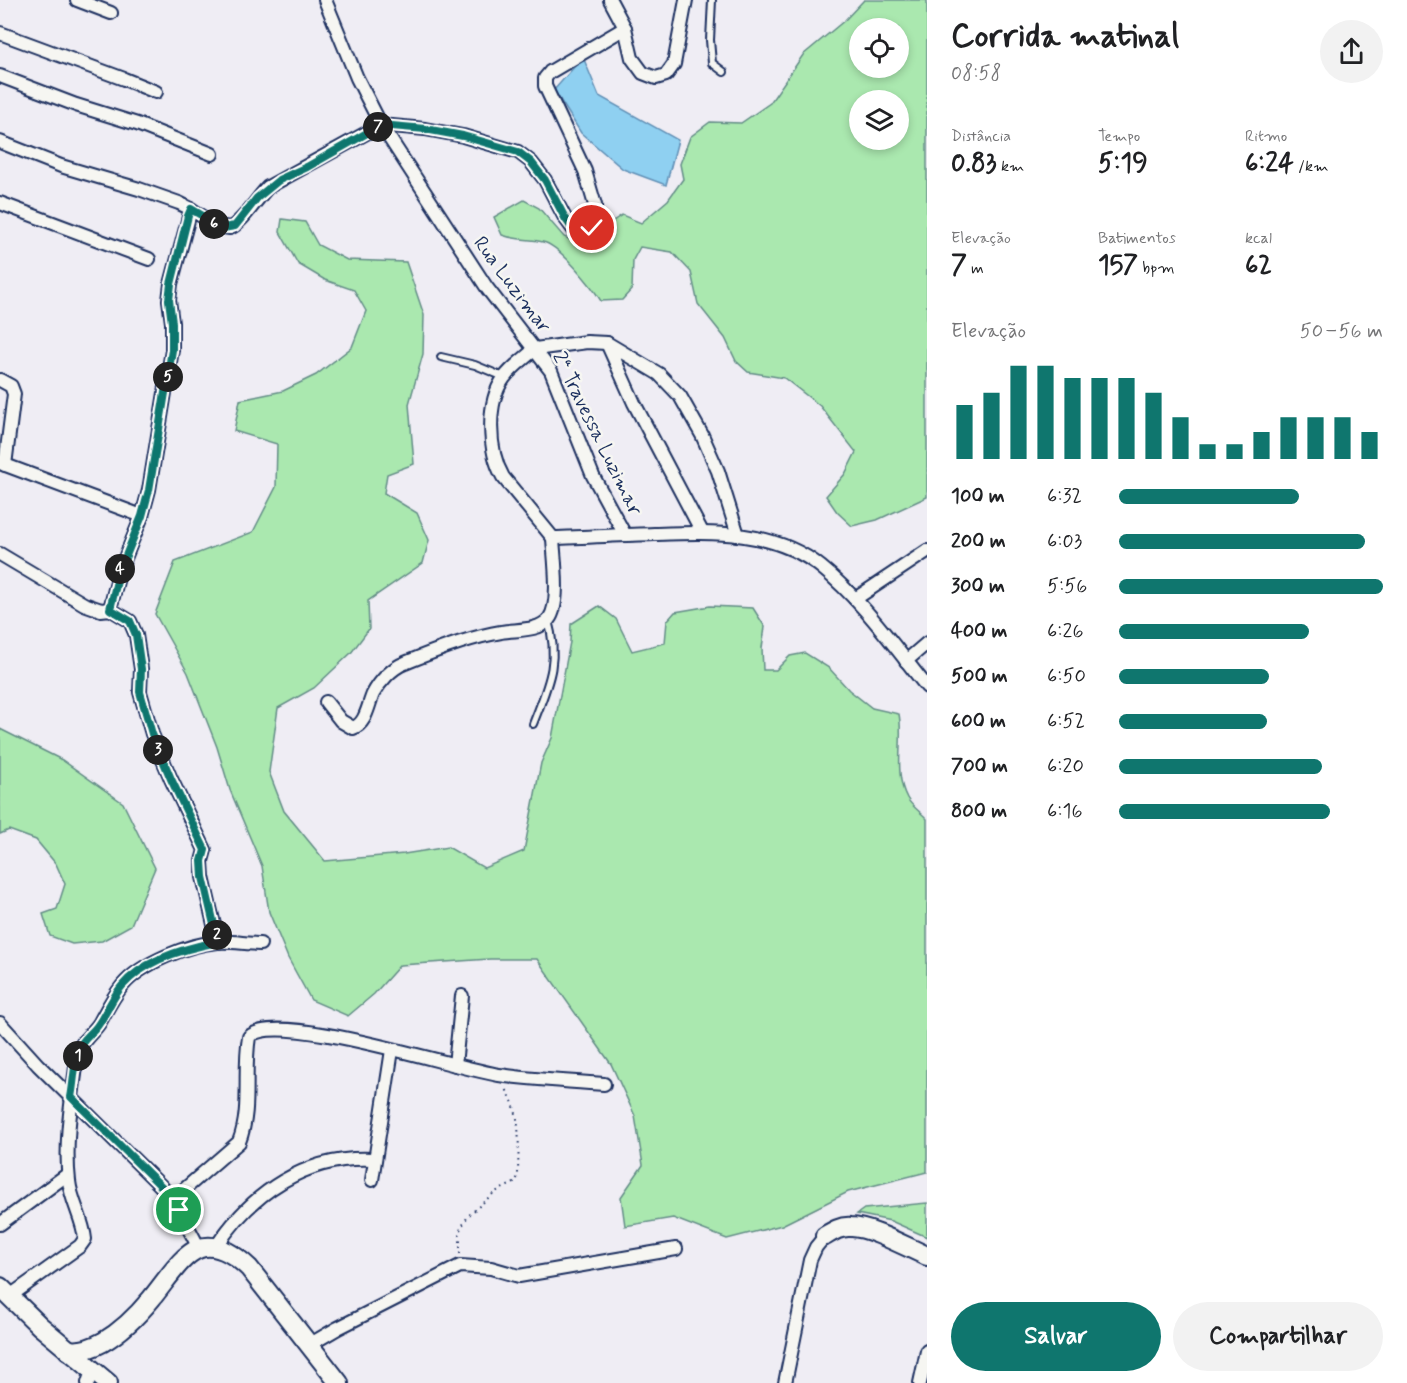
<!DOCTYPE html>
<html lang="pt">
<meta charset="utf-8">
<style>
:root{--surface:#fff;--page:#f2f2f2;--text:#202124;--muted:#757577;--accent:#0f766e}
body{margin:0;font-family:Mynerve,sans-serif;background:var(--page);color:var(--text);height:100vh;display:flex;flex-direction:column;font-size:22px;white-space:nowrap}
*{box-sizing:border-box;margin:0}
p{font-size:20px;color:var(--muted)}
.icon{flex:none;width:33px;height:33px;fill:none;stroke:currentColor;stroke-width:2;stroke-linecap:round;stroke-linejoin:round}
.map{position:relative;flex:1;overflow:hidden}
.drawer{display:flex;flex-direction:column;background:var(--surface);width:480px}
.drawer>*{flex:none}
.fabs{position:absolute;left:849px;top:18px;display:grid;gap:12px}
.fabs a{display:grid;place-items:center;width:60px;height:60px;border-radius:50%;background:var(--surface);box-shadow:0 3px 9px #0003;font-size:30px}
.pin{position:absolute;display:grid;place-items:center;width:51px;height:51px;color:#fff;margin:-26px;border:3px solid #fff;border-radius:50%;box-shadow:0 2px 6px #0007}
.km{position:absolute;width:30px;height:30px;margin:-15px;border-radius:50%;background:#222;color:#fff;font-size:16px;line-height:30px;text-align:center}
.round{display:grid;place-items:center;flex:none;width:63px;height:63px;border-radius:32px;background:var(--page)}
.headline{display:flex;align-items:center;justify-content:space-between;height:102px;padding:0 24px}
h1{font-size:33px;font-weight:800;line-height:45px}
.figures{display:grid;grid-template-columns:repeat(3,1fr);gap:9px;height:102px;padding:6px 24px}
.figures div{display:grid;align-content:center}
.figures b{font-size:26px;font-weight:800}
.figures small{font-size:16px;font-weight:400}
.figures p{font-size:16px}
.chart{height:168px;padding:12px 24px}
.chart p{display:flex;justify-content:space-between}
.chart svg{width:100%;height:108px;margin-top:6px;stroke:var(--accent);stroke-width:6}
.action{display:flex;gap:12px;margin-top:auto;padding:12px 24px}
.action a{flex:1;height:69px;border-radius:36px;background:var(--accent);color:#fff;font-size:24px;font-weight:800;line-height:69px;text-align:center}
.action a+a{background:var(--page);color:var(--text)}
ul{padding:0 24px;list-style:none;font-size:20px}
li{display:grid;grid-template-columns:96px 72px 1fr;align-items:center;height:45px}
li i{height:15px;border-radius:8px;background:var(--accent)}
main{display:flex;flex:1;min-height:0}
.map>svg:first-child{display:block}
.green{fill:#aae8af;stroke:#628c86;stroke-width:1.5;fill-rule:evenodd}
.water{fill:#8fd0f1;stroke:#6190b6;stroke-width:1.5}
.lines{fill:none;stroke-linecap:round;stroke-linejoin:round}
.lane-casing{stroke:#1b2f5e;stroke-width:10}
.street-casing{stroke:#1b2f5e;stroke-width:16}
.secondary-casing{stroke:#1b2f5e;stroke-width:22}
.path{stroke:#1b2f5e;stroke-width:2;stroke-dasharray:1.5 4.5;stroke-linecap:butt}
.lane{stroke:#f6f6f2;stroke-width:6}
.street{stroke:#f6f6f2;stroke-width:12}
.secondary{stroke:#f6f6f2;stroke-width:18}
.route-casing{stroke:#fff;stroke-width:12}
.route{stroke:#0f766e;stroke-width:8}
.labels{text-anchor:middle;stroke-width:5;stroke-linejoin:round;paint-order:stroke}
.street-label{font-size:20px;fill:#1b2f5e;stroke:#f6f6f2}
</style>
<main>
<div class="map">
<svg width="927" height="1383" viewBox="0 0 927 1383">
<rect width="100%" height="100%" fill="#efedf4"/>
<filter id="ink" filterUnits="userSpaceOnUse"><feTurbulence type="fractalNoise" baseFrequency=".0167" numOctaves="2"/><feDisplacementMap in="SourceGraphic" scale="12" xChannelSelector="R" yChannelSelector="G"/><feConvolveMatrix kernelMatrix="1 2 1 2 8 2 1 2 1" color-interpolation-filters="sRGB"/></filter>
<g filter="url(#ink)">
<g class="green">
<path d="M864,0H927V497L877,520L852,526L837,512L826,496L845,474L856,452L820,406L784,378L748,372L736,361L725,338L698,304L691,272L672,252L640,247L633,260L632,289L622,300L601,301C592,286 559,245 543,242C528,238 518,241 502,235L494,217L524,200L539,208L564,237L586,247L606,235L607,225L622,215L641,223L668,200L683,179L680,164L690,137L710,122L741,123L770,103L803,55L845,20ZM898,28V68H860V28ZM898,100V140H860V100Z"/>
<path d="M282,219L305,222L318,245L347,260L406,262L424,315L423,354L409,404L414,464L387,474L384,493L417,513L429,540L423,563L368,601L369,629L351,653L314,688L278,708L269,772L284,811L325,861L404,854L448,847L484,868L524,851L541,763L552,738L570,642L571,624L599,606L616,619L632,651L665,643L667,621L675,612L710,606L753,608L765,627L762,648L763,670H776L790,656L805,653L829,668L849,690L872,708L899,714C904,741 893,772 907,798C911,806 921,812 927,819V1172L848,1192L782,1225L727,1239L673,1218L625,1226L621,1197L643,1165L635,1116L611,1064L537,959H490L400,965L374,994L348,1016L311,1000L288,958L269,912L262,866L230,790L217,747L188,673L155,614L175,562L253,532L276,487L277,444L234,431L240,400L283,391L316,375L352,347L366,311L354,290L325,280L298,264L280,232Z"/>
<path d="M0,729L62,760L123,803L155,868L131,925L102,941L72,944L50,936L43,914L57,909L65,884L56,864L36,840L9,830L0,834Z"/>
<path d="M927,1203V1237L891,1221L857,1214L864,1209Z"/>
</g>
<path class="water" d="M583,57L599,96L678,140L666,185L623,169L581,133L554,90Z"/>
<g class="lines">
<defs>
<g id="lane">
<path d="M712,0L710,40L712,63L724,72"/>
<path d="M441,357L475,365L504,377"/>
<path d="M533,724C548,685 560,662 548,620"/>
</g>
<g id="street">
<path d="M77,0L111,13"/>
<path d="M325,0L357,78L381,125L487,288L551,371L593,476L625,535"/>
<path d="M610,0L625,28L632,58L643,73L656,78L666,75L674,64L686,0"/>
<path d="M0,33L124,79L156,92"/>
<path d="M0,76L76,105L137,124L212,154"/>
<path d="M0,142L61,166L139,189L179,203L191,209L171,284L169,300L172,323V350L149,490L142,516L119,573L110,609"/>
<path d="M0,203L149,259"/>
<path d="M191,209L217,226L230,228C243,222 257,198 268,187L381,125L425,129L463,136L518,152L531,162L545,180L565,218L574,230L581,234L588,232L595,221V205L585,171L545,86V78L550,72L625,28"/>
<path d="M607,343L634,403L702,532"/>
<path d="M535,349C525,358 512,367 504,378C486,402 488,451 503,477L553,538C587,537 621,535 654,534C711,532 774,529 821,567C862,600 894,646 927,687"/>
<path d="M535,349L587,342L607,343L659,374L680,396L702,435L718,471L738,535"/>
<path d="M0,380L11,386L14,394L5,465"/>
<path d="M0,463L142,516"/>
<path d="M0,554L84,604L101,610L110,609L130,621L136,635L141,669L140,692L152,734L171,779L205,850L202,861L203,877L218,942"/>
<path d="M855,599L927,551"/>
<path d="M906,661L927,643"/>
<path d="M326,702L341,721L353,728C366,724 368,705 373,694C380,681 392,668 405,663C434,651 470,637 501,632C516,629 538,632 549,619C561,603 554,558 553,538"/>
<path d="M0,1023L38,1065L162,1187L179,1210L199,1248"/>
<path d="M455,1065L462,996"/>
<path d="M372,1180L392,1050"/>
<path d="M172,1200L239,1142C252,1109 243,1072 249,1037C275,1009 458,1069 499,1075C534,1080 569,1081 604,1084"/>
<path d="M0,1224L68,1174"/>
<path d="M216,1247C252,1192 307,1155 374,1159"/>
<path d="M10,1296L80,1246L85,1239C83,1219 71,1201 69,1181C64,1138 73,1094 78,1051C83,1039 94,1032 100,1022C107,1009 113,997 122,986C141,963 189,944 218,942C232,941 246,944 260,944"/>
<path d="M309,1345L338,1328L460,1266L491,1268L519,1276L676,1249"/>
<path d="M88,1383L92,1371"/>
<path d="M785,1383L810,1260L816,1247L825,1236"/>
<path d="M920,1383L927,1351"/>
</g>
<g id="secondary">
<path d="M825,1236C833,1231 841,1226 851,1227C871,1227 908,1248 927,1256"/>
<path d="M0,1287L40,1326L108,1383"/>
<path d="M68,1350C80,1352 92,1348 103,1342C122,1331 137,1316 151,1299C182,1261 199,1221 249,1268L339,1383"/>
</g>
</defs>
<use href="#lane" class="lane-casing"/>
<use href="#street" class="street-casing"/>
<use href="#secondary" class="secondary-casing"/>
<path class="path" d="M460,1254V1230L468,1216L495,1192L514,1183L518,1177C518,1146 523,1116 506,1089"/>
<use href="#lane" class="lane"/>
<use href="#street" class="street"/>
<use href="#secondary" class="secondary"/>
</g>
</g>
<g class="lines" filter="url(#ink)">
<defs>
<path id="route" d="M179,1210L162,1187L71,1097C74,1082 74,1066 78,1051C81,1040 92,1034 98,1025C107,1012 112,998 122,986C145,959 185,948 218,942L203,877L202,861L205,850L171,779L152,734L140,692L141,669L136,635L130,621L110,609L119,573L142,516L149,490L172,350V323L169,300L171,284L188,216L191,209L223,228L235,226L257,198L279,180L307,167L381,125L425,129L463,136L518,152L531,162L545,180L565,218L574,230L580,234L588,232L592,228"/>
</defs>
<use href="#route" class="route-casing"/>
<use href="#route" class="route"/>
</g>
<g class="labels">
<g class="street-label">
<text transform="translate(513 284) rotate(53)" y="7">Rua Luzimar</text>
<text transform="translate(598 433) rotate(64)" y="7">2ª Travessa Luzimar</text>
</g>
</g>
</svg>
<div class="fabs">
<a><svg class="icon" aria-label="locate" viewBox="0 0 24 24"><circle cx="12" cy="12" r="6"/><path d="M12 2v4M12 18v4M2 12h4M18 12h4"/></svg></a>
<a><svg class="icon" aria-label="layers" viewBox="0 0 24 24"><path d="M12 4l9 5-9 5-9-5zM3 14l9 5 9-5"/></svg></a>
</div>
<div class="pin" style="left:179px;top:1210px;background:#1e9e55"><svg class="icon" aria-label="arrive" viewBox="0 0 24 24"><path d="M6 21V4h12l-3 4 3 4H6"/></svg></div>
<div class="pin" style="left:592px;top:228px;background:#d93025"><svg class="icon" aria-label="check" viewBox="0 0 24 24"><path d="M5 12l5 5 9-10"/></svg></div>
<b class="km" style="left:78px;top:1056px">1</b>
<b class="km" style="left:217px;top:935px">2</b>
<b class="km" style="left:158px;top:750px">3</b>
<b class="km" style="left:120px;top:569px">4</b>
<b class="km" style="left:168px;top:377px">5</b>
<b class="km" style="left:214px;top:224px">6</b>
<b class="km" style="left:378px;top:127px">7</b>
</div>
<section class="drawer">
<div class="headline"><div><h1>Corrida matinal</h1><p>08:58</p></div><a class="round"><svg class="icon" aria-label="share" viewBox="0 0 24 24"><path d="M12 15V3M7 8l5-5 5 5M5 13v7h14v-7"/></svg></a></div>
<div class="figures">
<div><p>Distância</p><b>0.83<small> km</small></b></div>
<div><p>Tempo</p><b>5:19</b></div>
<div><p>Ritmo</p><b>6:24<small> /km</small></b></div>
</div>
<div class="figures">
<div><p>Elevação</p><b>7<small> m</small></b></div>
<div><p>Batimentos</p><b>157<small> bpm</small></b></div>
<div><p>kcal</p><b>62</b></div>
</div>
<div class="chart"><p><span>Elevação</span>50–56 m</p>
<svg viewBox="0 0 160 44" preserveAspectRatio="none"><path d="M5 44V22M15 44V17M25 44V6M35 44V6M45 44V11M55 44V11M65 44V11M75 44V17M85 44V27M95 44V38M105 44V38M115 44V33M125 44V27M135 44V27M145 44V27M155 44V33"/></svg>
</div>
<ul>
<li><b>100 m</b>6:32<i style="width:68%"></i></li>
<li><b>200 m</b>6:03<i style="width:93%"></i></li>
<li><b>300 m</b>5:56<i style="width:100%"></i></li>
<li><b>400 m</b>6:26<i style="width:72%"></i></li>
<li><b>500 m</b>6:50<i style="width:57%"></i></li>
<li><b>600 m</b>6:52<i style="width:56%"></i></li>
<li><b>700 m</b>6:20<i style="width:77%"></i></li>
<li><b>800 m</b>6:16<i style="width:80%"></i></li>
</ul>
<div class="action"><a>Salvar</a><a>Compartilhar</a></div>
</section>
</main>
